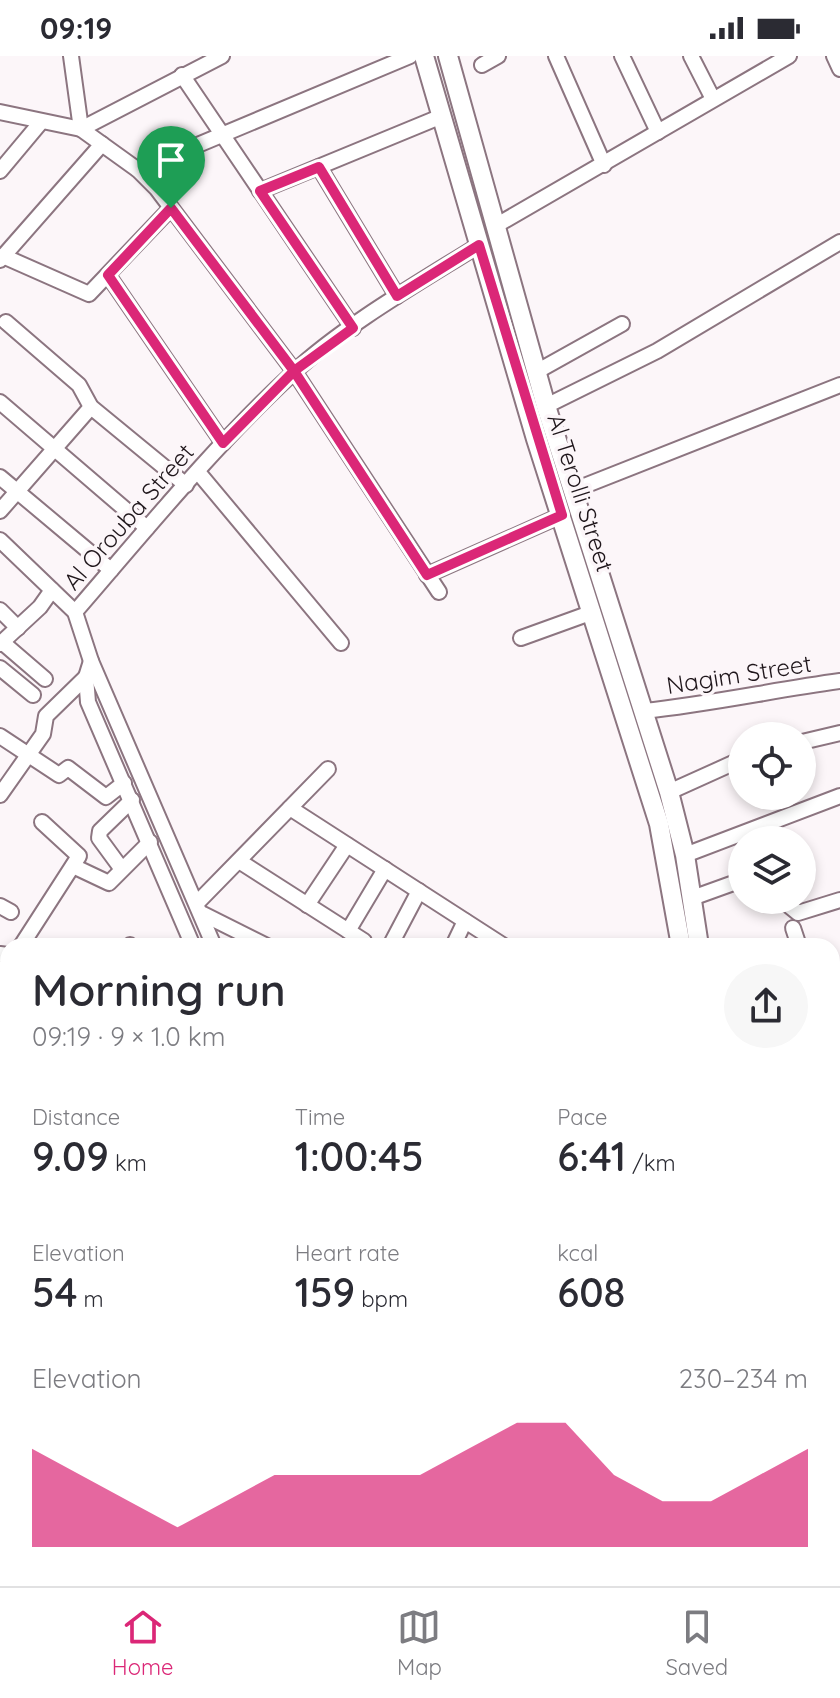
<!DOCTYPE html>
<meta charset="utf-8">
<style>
:root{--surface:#fff;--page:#f7f7f7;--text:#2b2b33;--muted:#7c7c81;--line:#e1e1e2;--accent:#db2777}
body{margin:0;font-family:Quicksand,sans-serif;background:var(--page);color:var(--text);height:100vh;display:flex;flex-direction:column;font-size:30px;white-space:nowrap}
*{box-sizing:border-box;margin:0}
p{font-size:26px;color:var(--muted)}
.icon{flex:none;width:44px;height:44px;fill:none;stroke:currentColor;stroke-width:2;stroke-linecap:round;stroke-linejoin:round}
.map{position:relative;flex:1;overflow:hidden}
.drawer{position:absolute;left:0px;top:882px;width:840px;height:648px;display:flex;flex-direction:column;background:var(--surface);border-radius:24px 24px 0 0;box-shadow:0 4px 12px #0003}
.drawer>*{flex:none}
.tools{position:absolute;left:728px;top:666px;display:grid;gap:16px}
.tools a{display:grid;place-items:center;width:88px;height:88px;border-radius:50%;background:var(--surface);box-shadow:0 4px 12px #0003;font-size:40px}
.pin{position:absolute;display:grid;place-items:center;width:68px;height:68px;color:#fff;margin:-82px -34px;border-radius:50% 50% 50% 0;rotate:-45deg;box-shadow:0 0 8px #0007}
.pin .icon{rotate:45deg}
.round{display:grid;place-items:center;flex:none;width:84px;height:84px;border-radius:42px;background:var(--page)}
.overview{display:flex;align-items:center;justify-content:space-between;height:136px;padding:0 32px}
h1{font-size:44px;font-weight:600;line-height:60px}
.stats{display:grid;grid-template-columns:repeat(3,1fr);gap:12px;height:136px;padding:8px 32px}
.stats div{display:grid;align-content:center}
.stats b{font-size:40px;font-weight:600}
.stats small{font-size:22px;font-weight:400}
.stats p{font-size:22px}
.chart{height:224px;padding:16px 32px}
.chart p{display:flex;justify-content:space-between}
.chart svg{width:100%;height:144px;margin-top:8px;fill:var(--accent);opacity:.7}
.status{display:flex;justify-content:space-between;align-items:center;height:56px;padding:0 40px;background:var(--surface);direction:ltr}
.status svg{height:22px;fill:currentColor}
.tab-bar{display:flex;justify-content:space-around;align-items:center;height:112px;border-top:2px solid var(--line);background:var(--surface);font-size:22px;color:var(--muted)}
.tab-bar a{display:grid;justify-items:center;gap:4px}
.tab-bar .on{color:var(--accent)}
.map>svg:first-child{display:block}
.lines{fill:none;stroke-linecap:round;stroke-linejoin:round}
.minor-casing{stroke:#8c7580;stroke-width:18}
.tertiary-casing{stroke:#8c7580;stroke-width:22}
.minor{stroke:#fff;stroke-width:14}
.tertiary{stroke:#fff;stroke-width:18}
.route-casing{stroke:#fff;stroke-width:16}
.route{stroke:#db2777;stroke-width:10}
.labels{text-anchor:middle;stroke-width:7;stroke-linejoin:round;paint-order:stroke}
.street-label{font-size:24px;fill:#1f161b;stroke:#fcf6f9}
</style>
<div class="status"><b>09:19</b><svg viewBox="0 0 49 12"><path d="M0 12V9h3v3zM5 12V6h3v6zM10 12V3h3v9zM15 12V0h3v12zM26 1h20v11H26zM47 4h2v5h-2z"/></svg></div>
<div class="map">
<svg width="840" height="1530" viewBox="0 0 840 1530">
<rect width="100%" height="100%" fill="#fcf6f9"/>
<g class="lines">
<defs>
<g id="minor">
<path d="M71,0L81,73L138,114L157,133L294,315L439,536"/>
<path d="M556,0L604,109"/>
<path d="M622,0L658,76"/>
<path d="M691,0L713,43"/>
<path d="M834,0L840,13"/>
<path d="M482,9L498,0"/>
<path d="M182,19L353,272"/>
<path d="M0,56L81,73L222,0"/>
<path d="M319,111L397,240"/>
<path d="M138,114L410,0"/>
<path d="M0,115L41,66"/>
<path d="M260,135L442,60"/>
<path d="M497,169L789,0"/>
<path d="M3,200L89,238L171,152"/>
<path d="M0,204L102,88"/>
<path d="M108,219L223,387"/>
<path d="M6,266L79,329L91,351L186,429"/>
<path d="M536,316L622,268"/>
<path d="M0,346L147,472"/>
<path d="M546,350L657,295L840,186"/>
<path d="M198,416L341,587"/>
<path d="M0,421L111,514"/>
<path d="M574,434L840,329"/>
<path d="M0,455L91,351"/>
<path d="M0,484L75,556L91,605L214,890"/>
<path d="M427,519L562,459"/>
<path d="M0,554L18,572"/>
<path d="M75,556C145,475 214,390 293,317C343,270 420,226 479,189"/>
<path d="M521,582L593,556"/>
<path d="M2,586L45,623"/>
<path d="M0,588L40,551L52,534"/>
<path d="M91,605L86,621L88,646L193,890"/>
<path d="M0,612L33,639"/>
<path d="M644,655C710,648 774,634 840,625"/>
<path d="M0,680L59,719L68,712L106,741L124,727"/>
<path d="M802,686L840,677"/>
<path d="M669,736L742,703"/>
<path d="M0,739L43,678L46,660L86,621"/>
<path d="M290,752L504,890"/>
<path d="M685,799L840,740"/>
<path d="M239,805L364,885"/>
<path d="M73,810L109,827L150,786"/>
<path d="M121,812L99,782L100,775L132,744"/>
<path d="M692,842L742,824"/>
<path d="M782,844L798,857L840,844"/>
<path d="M198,846L328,713"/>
<path d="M307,849L347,789"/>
<path d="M0,850L11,856"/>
<path d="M203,858L267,890"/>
<path d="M793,872L799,890"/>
<path d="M348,875L385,813"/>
<path d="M21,890L79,800L42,766"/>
<path d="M130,890V889"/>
<path d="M390,890L419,835"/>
<path d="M453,890L465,865"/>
<path d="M0,898L8,899"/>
<path d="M0,921L8,910"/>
<path d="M832,928L840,925"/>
<path d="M832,980L840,1002"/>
<path d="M0,995L8,998"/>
<path d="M0,1068L8,1071"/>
<path d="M832,1083L840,1081"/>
<path d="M832,1178L840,1176"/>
<path d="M0,1243L8,1246"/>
<path d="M832,1276L840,1273"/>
<path d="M0,1303L8,1282"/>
<path d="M0,1322L8,1326"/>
<path d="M840,1371L832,1373L840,1386"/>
<path d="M0,1375L8,1378"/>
<path d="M0,1408L8,1411"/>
<path d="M0,1451L8,1453"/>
<path d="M832,1465L840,1463"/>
<path d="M99,1522L114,1530"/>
<path d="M306,1522L311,1530"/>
<path d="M412,1522L431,1530"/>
<path d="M56,1530L59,1522"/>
<path d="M217,1530L221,1522"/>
<path d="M514,1530L517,1522"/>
</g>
<g id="tertiary">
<path d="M424,0L536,383L659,768L681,890"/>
<path d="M448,0L546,350L669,736L685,799L699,890"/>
<path d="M757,1522L758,1530"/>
<path d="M780,1522L781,1530"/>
</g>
</defs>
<use href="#minor" class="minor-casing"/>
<use href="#tertiary" class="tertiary-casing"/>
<use href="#minor" class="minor"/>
<use href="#tertiary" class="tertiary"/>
</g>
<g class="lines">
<defs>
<path id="route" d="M171,152L108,219L223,387L294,315L427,519L562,459L479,189L397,240L319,111L260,135L353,272L294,315L171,152"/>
</defs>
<use href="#route" class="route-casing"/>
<use href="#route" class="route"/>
</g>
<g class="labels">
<g class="street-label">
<text transform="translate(580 437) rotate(72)" y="8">Al Terolli Street</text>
<text transform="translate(129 461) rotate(-49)" y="8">Al Orouba Street</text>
<text transform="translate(739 619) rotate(-9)" y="8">Nagim Street</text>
</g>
</g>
</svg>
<div class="tools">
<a><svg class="icon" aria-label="locate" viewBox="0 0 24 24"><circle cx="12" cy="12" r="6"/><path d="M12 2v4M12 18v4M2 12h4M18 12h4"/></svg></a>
<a><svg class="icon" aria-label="layers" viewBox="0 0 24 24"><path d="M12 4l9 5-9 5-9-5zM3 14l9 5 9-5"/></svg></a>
</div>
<div class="pin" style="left:171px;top:152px;background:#1e9e55"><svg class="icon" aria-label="arrive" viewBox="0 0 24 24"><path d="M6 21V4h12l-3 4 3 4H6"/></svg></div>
<section class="drawer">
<div class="overview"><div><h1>Morning run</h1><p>09:19 · 9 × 1.0 km</p></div><a class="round"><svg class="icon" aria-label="share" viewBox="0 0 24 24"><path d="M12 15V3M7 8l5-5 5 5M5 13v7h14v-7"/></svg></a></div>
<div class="stats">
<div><p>Distance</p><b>9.09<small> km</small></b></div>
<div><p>Time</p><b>1:00:45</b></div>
<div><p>Pace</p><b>6:41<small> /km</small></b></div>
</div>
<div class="stats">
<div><p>Elevation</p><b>54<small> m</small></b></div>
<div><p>Heart rate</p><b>159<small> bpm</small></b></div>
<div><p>kcal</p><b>608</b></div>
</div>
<div class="chart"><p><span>Elevation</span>230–234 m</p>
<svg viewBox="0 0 160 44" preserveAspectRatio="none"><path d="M0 44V14L10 22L20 30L30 38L40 30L50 22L60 22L70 22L80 22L90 14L100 6L110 6L120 22L130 30L140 30L150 22L160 14V44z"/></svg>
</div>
</section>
</div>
<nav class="tab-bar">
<a class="on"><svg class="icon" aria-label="home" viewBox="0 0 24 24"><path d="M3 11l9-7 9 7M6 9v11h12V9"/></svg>Home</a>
<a><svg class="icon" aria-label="map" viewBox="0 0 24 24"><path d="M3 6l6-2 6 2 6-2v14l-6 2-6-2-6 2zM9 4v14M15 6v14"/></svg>Map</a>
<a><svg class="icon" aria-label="saved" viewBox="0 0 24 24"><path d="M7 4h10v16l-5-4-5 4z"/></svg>Saved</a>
</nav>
